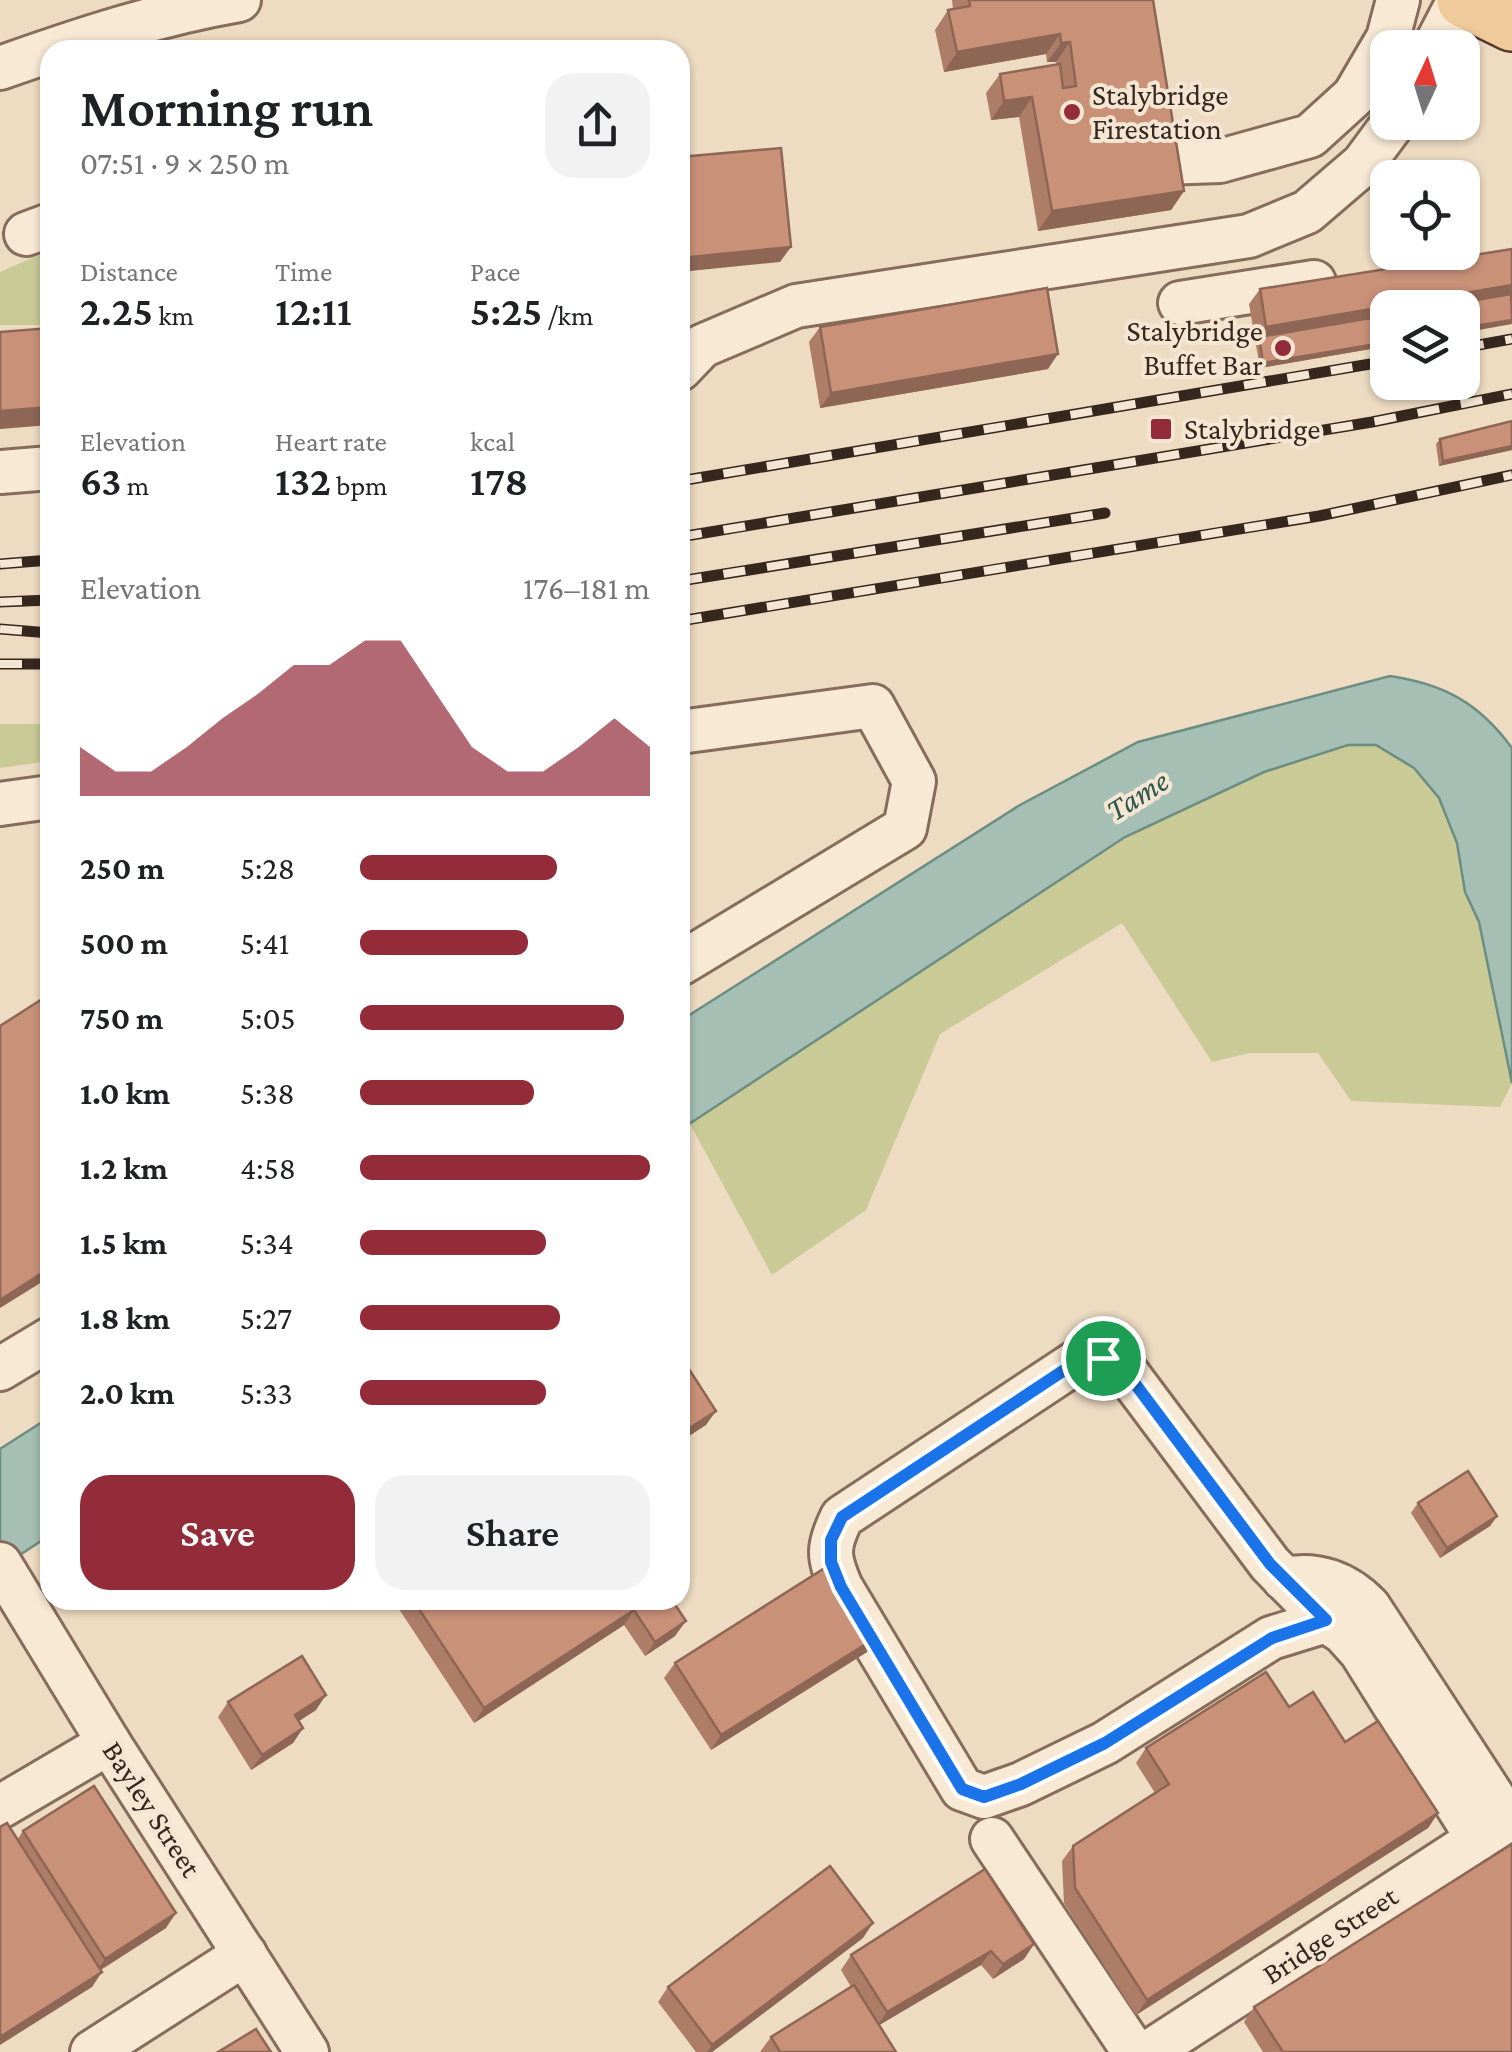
<!DOCTYPE html>
<meta charset="utf-8">
<style>
:root{--surface:#fff;--page:#f2f2f2;--text:#202124;--muted:#757577;--accent:#932b39}
body{margin:0;font-family:"Crimson Pro",serif;background:var(--page);color:var(--text);height:100vh;display:flex;flex-direction:column;font-size:38px;white-space:nowrap}
*{box-sizing:border-box;margin:0}
p{font-size:32px;color:var(--muted)}
.icon{flex:none;width:55px;height:55px;fill:none;stroke:currentColor;stroke-width:2;stroke-linecap:round;stroke-linejoin:round}
.map{position:relative;flex:1;overflow:hidden}
.drawer{position:absolute;left:40px;top:40px;width:650px;height:1570px;display:flex;flex-direction:column;background:var(--surface);border-radius:30px;box-shadow:0 2px 8px #0004}
.drawer>*{flex:none}
.needle{width:65px;rotate:4deg}
.controls{position:absolute;left:1370px;top:30px;display:grid;gap:20px}
.controls a{display:grid;place-items:center;width:110px;height:110px;border-radius:20px;background:var(--surface);box-shadow:0 2px 8px #0004;font-size:50px}
.pin{position:absolute;display:grid;place-items:center;width:85px;height:85px;color:#fff;margin:-42px;border:5px solid #fff;border-radius:50%;box-shadow:0 2px 10px #0007}
.round{display:grid;place-items:center;flex:none;width:105px;height:105px;border-radius:30px;background:var(--page)}
.headline{display:flex;align-items:center;justify-content:space-between;height:170px;padding:0 40px}
h1{font-size:55px;font-weight:600;line-height:75px}
.figures{display:grid;grid-template-columns:repeat(3,1fr);gap:15px;height:170px;padding:10px 40px}
.figures div{display:grid;align-content:center}
.figures b{font-size:42px;font-weight:600}
.figures small{font-size:28px;font-weight:400}
.figures p{font-size:28px}
.chart{height:280px;padding:20px 40px}
.chart p{display:flex;justify-content:space-between}
.chart svg{width:100%;height:180px;margin-top:10px;fill:var(--accent);opacity:.7}
.primary-button{display:flex;gap:20px;margin-top:auto;padding:20px 40px}
.primary-button a{flex:1;height:115px;border-radius:30px;background:var(--accent);color:#fff;font-size:40px;font-weight:600;line-height:115px;text-align:center}
.primary-button a+a{background:var(--page);color:var(--text)}
ul{padding:0 40px;list-style:none;font-size:32px}
li{display:grid;grid-template-columns:160px 120px 1fr;align-items:center;height:75px}
li i{height:25px;border-radius:12px;background:var(--accent)}
.map>svg:first-child{display:block}
.green{fill:#caca97}
.water{fill:#a5bfb4;stroke:#6c8d81;stroke-width:2.5}
.lines{fill:none;stroke-linecap:round;stroke-linejoin:round}
.minor-casing{stroke:#866c5a;stroke-width:48}
.major-casing{stroke:#543b2e;stroke-width:60}
.minor{stroke:#f8e9d5;stroke-width:42}
.major{stroke:#efcb9b;stroke-width:55}
.rail-casing{stroke:#36271e;stroke-width:11}
.rail{stroke:#f4e6d2;stroke-width:8;stroke-dasharray:22;stroke-linecap:butt}
.wall{fill:#ae7d68}
.shaded-wall{fill:#8d6655}
.building{fill:#ca9179;stroke:#8d6655;stroke-width:2.5}
.route-casing{stroke:#fff;stroke-width:20}
.route{stroke:#1a73e8;stroke-width:12}
.poi-dot{fill:#932b39;stroke:#f4e6d2;stroke-width:4}
.labels{text-anchor:middle;stroke-width:8;stroke-linejoin:round;paint-order:stroke}
.poi-label{font-size:30px;fill:#36271e;stroke:#f4e6d2;text-anchor:start}
.street-label{font-size:30px;fill:#36271e;stroke:#f4e6d2}
.water-label{font-size:32px;font-style:italic;fill:#2d564e;stroke:#f4e6d2}
</style>
<div class="map">
<svg width="1512" height="2052" viewBox="0 0 1512 2052">
<rect width="100%" height="100%" fill="#eddbc2"/>
<g class="green">
<path d="M50,250V325H0V272Z"/>
<path d="M0,724H50V761L0,768Z"/>
<path d="M1347,745H1376L1414,768L1439,798L1457,843L1465,892L1479,922L1489,966L1512,1083L1500,1107L1351,1101L1318,1053H1249L1212,1062L1122,923L940,1034L866,1210L772,1275L690,1124L1125,837L1264,772Z"/>
</g>
<g class="water">
<path d="M1390,676C1444,684 1479,703 1512,748V1083L1479,922L1465,892L1457,843L1439,798L1414,768L1376,745H1348L1264,772L1125,837L680,1130V1021L1020,805L1138,742Z"/>
<path d="M50,1417V1535L0,1568V1449Z"/>
</g>
<g class="lines">
<defs>
<g id="minor">
<path d="M1434,48L1459,0"/>
<path d="M0,68C79,40 157,14 239,0"/>
<path d="M1163,163L1220,161L1310,136L1354,96L1388,38L1398,0"/>
<path d="M26,234L50,225"/>
<path d="M1180,303L1314,282"/>
<path d="M680,369L702,346L796,306L1249,236L1307,212L1363,164L1394,122"/>
<path d="M0,472L50,468"/>
<path d="M680,732L873,706L914,781L905,828L680,964"/>
<path d="M0,804L50,797"/>
<path d="M0,1369L50,1339"/>
<path d="M0,1564L109,1743L307,2052"/>
<path d="M1284,1579C1317,1572 1346,1583 1369,1607L1508,1820"/>
<path d="M1326,1621L1270,1564L1121,1365L1103,1359L1078,1361L842,1517C827,1547 828,1557 841,1587L962,1789L984,1797L1021,1784L1105,1743L1271,1638L1326,1621L1343,1632L1361,1652L1478,1839"/>
<path d="M0,1807L109,1743"/>
<path d="M992,1839L1134,2052"/>
<path d="M92,2052L245,1954"/>
<path d="M1149,2052L1512,1817"/>
</g>
<path id="major" d="M1465,0L1512,23"/>
</defs>
<use href="#minor" class="minor-casing"/>
<use href="#major" class="major-casing"/>
<use href="#minor" class="minor"/>
<use href="#major" class="major"/>
<defs>
<g id="rail">
<path d="M1462,348L1512,339"/>
<path d="M680,481L1388,361"/>
<path d="M680,537L1372,422L1512,394"/>
<path d="M0,564L50,560"/>
<path d="M680,581L1105,513"/>
<path d="M0,602L50,600"/>
<path d="M680,621L1319,516L1512,475"/>
<path d="M0,629L50,633"/>
<path d="M0,664H50"/>
</g>
</defs>
<use href="#rail" class="rail-casing"/>
<use href="#rail" class="rail"/>
</g>
<g class="wall">
<path d="M952,0H1153L1184,191L1171,210L1038,231L1019,117L991,120L986,93L1000,74L1057,65L1056,62H1047L1046,54L944,72L935,30L948,10L953,9Z"/>
<path d="M1260,289L1512,324L1388,308V346L1260,368L1249,304Z"/>
<path d="M820,327L1048,369L820,408L809,342Z"/>
<path d="M1512,421V450L1439,466L1436,444L1440,439Z"/>
<path d="M1418,1503L1497,1516L1490,1526L1440,1558L1411,1513Z"/>
<path d="M393,1600H672L675,1636L645,1656L624,1625L474,1723Z"/>
<path d="M877,1637L867,1652L711,1750L664,1678L675,1663Z"/>
<path d="M228,1702L316,1710L299,1721L303,1728L293,1743L251,1770L218,1717Z"/>
<path d="M1289,1707L1345,1742L1438,1813L1428,1828L1136,2015L1064,1903L1062,1861L1073,1846L1155,1793L1136,1763L1146,1748Z"/>
<path d="M23,1831L166,1928L101,1970L92,1987L17,1840Z"/>
<path d="M863,1938L712,2052H696L658,2002L668,1987Z"/>
<path d="M1034,1944L1024,1959L993,1979L981,1965L879,2025L896,2052H760L771,2037L851,1987L841,1970L851,1955Z"/>
<path d="M1254,2007L1512,2052H1263L1244,2022Z"/>
</g>
<g class="shaded-wall">
<path d="M1060,34L1046,54L944,72L957,52Z"/>
<path d="M1070,42L1056,62H1047L1061,43Z"/>
<path d="M1032,97L1019,117L991,120L1004,101Z"/>
<path d="M1184,191L1171,210L1038,231L1052,211Z"/>
<path d="M791,247L780,262L680,272V258Z"/>
<path d="M1512,285V298L1458,308H1388V319L1259,337L1266,327Z"/>
<path d="M1512,320V324L1462,333V328Z"/>
<path d="M1388,342V346L1260,368L1263,363Z"/>
<path d="M1058,354L1048,369L820,408L831,393Z"/>
<path d="M50,407V425L0,429V411Z"/>
<path d="M1512,446V450L1439,466L1443,461Z"/>
<path d="M50,1268V1277L0,1308V1300Z"/>
<path d="M716,1411L706,1425L680,1442V1434Z"/>
<path d="M1497,1516L1490,1526L1440,1558L1447,1548Z"/>
<path d="M634,1610L624,1625L474,1723L484,1708Z"/>
<path d="M686,1621L675,1636L645,1656L655,1642Z"/>
<path d="M877,1637L867,1652L711,1750L721,1735Z"/>
<path d="M326,1695L316,1710L285,1730L295,1715Z"/>
<path d="M303,1728L293,1743L251,1770L262,1755Z"/>
<path d="M1438,1813L1428,1828L1136,2015L1147,2000Z"/>
<path d="M176,1913L166,1928L95,1973L105,1959Z"/>
<path d="M873,1923L863,1938L712,2052H707L712,2045Z"/>
<path d="M1034,1944L1024,1959L993,1979L1003,1964Z"/>
<path d="M991,1951L981,1965L876,2027L887,2012Z"/>
<path d="M102,1972L92,1987L0,2045V2037Z"/>
</g>
<g class="building">
<path d="M969,0H1153L1184,191L1052,211L1032,97L1004,101L1000,74L1060,64L1063,88L1076,86L1070,42L1061,43L1060,34L957,52L948,10L970,6Z"/>
<path d="M781,148L791,247L680,258V157Z"/>
<path d="M1512,249V285L1266,327L1260,289Z"/>
<path d="M1047,288L1058,354L831,393L820,327Z"/>
<path d="M1511,294L1512,320L1462,328V308H1430Z"/>
<path d="M1388,315V342L1263,363L1259,337Z"/>
<path d="M50,328V407L0,411V332Z"/>
<path d="M1512,421V446L1443,461L1440,439Z"/>
<path d="M50,994V1268L0,1300V1026Z"/>
<path d="M680,1355L716,1411L680,1434Z"/>
<path d="M680,1450L687,1461L680,1466Z"/>
<path d="M1468,1471L1497,1516L1447,1548L1418,1503Z"/>
<path d="M831,1564L877,1637L721,1735L675,1663Z"/>
<path d="M413,1600H672L686,1621L655,1642L634,1610L484,1708Z"/>
<path d="M302,1656L326,1695L295,1715L303,1728L262,1755L228,1702Z"/>
<path d="M1266,1672L1289,1707L1313,1692L1345,1742L1378,1721L1438,1813L1147,2000L1075,1888L1073,1846L1169,1784L1146,1748Z"/>
<path d="M94,1786L176,1913L105,1959L23,1831Z"/>
<path d="M7,1823L102,1972L0,2037V1827Z"/>
<path d="M1512,1844V2052H1283L1254,2007Z"/>
<path d="M830,1866L873,1923L712,2045L668,1987Z"/>
<path d="M985,1869L1034,1944L1003,1964L991,1951L887,2012L851,1955Z"/>
<path d="M854,1985L896,2052H780L771,2037Z"/>
<path d="M256,2029L271,2052H218Z"/>
</g>
<g class="lines">
<defs>
<path id="route" d="M1103,1358L1121,1365L1270,1564L1326,1620L1272,1638L1105,1743L1021,1784L984,1797L962,1789L841,1587L831,1562V1540L842,1517L1078,1361Z"/>
</defs>
<use href="#route" class="route-casing"/>
<use href="#route" class="route"/>
</g>
<g class="poi-dot">
<circle cx="1072" cy="112" r="10"/>
<circle cx="1283" cy="348" r="10"/>
<rect x="1149" y="417" width="24" height="24" rx="5"/>
</g>
<g class="labels">
<g class="poi-label">
<text x="1092" y="105">Stalybridge<tspan x="1092" dy="34">Firestation</tspan></text>
<text x="1263" y="341" text-anchor="end">Stalybridge<tspan x="1263" dy="34">Buffet Bar</tspan></text>
<text x="1184" y="439">Stalybridge</text>
</g>
<g class="street-label">
<text transform="translate(152 1809) rotate(57)" y="10">Bayley Street</text>
<text transform="translate(1330 1935) rotate(-33)" y="10">Bridge Street</text>
</g>
<g class="water-label">
<text transform="translate(1137 795) rotate(-32)" y="11">Tame</text>
</g>
</g>
</svg>
<div class="controls">
<a><svg class="needle" viewBox="-14 -14 28 28"><path d="M0-13l5 13h-10z" fill="#e53935"/><path d="M0 13l5-13h-10z" fill="#757577"/></svg></a>
<a><svg class="icon" aria-label="locate" viewBox="0 0 24 24"><circle cx="12" cy="12" r="6"/><path d="M12 2v4M12 18v4M2 12h4M18 12h4"/></svg></a>
<a><svg class="icon" aria-label="layers" viewBox="0 0 24 24"><path d="M12 4l9 5-9 5-9-5zM3 14l9 5 9-5"/></svg></a>
</div>
<div class="pin" style="left:1103px;top:1358px;background:#1e9e55"><svg class="icon" aria-label="arrive" viewBox="0 0 24 24"><path d="M6 21V4h12l-3 4 3 4H6"/></svg></div>
<section class="drawer">
<div class="headline"><div><h1>Morning run</h1><p>07:51 · 9 × 250 m</p></div><a class="round"><svg class="icon" aria-label="share" viewBox="0 0 24 24"><path d="M12 15V3M7 8l5-5 5 5M5 13v7h14v-7"/></svg></a></div>
<div class="figures">
<div><p>Distance</p><b>2.25<small> km</small></b></div>
<div><p>Time</p><b>12:11</b></div>
<div><p>Pace</p><b>5:25<small> /km</small></b></div>
</div>
<div class="figures">
<div><p>Elevation</p><b>63<small> m</small></b></div>
<div><p>Heart rate</p><b>132<small> bpm</small></b></div>
<div><p>kcal</p><b>178</b></div>
</div>
<div class="chart"><p><span>Elevation</span>176–181 m</p>
<svg viewBox="0 0 160 44" preserveAspectRatio="none"><path d="M0 44V32L10 38L20 38L30 32L40 25L50 19L60 12L70 12L80 6L90 6L100 19L110 32L120 38L130 38L140 32L150 25L160 32V44z"/></svg>
</div>
<ul>
<li><b>250 m</b>5:28<i style="width:68%"></i></li>
<li><b>500 m</b>5:41<i style="width:58%"></i></li>
<li><b>750 m</b>5:05<i style="width:91%"></i></li>
<li><b>1.0 km</b>5:38<i style="width:60%"></i></li>
<li><b>1.2 km</b>4:58<i style="width:100%"></i></li>
<li><b>1.5 km</b>5:34<i style="width:64%"></i></li>
<li><b>1.8 km</b>5:27<i style="width:69%"></i></li>
<li><b>2.0 km</b>5:33<i style="width:64%"></i></li>
</ul>
<div class="primary-button"><a>Save</a><a>Share</a></div>
</section>
</div>
